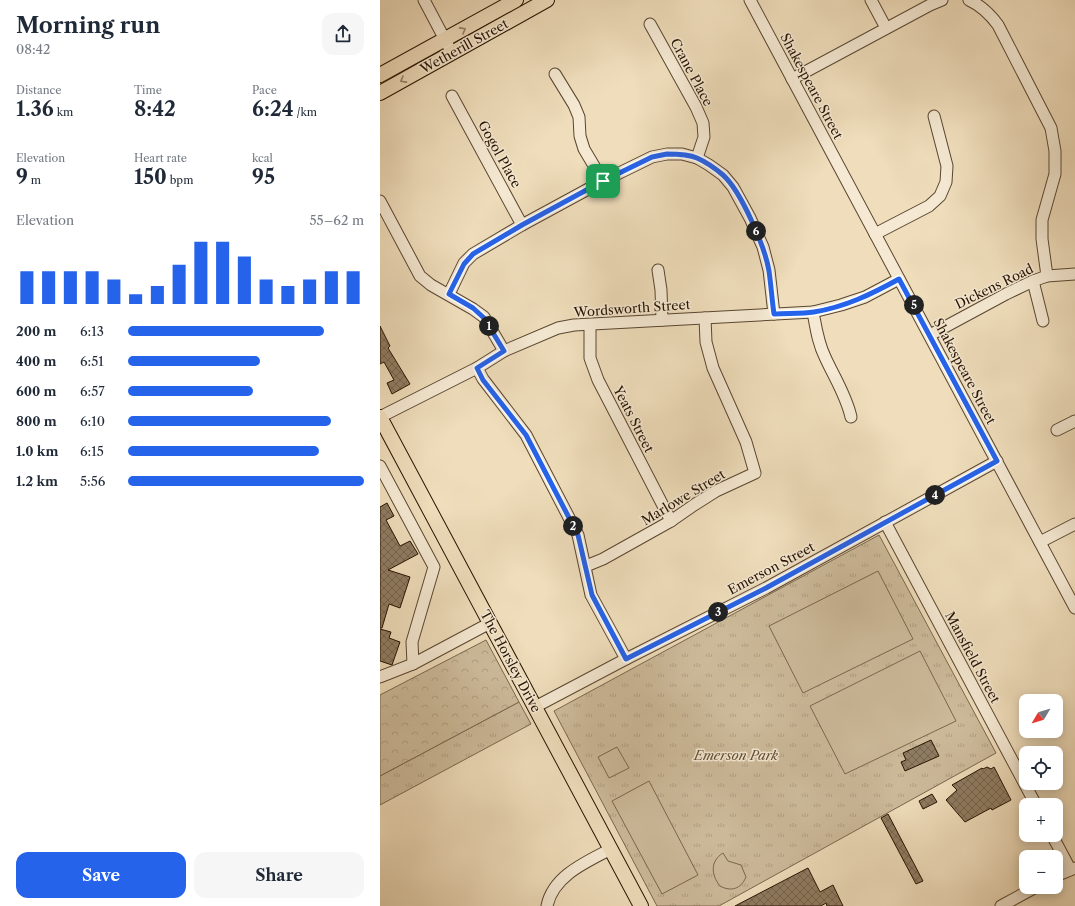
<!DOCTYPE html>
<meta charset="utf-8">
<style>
:root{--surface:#fff;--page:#f6f6f7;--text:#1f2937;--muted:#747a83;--accent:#2563eb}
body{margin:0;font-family:"Libre Caslon Text",serif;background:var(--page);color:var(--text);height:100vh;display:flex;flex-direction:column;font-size:15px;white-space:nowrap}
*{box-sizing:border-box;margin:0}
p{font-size:13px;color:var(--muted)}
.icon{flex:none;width:22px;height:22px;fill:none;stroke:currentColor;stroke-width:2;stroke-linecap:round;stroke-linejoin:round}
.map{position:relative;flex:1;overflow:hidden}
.sheet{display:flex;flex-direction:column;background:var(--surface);width:380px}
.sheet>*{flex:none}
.needle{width:26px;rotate:232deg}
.tools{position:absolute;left:639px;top:694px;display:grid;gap:8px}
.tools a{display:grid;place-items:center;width:44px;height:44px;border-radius:8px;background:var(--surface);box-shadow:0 2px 10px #0003;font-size:20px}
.pin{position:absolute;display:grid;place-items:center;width:34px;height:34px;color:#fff;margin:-17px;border-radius:8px;box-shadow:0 2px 6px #0006}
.km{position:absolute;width:20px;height:20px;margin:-10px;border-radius:50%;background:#222;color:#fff;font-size:11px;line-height:20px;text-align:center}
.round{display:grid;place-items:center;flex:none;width:42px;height:42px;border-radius:12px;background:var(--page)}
.head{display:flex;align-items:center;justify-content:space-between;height:68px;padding:0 16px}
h1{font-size:22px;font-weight:700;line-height:30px}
.metrics{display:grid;grid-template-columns:repeat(3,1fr);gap:6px;height:68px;padding:4px 16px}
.metrics div{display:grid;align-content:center}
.metrics b{font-size:20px;font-weight:700}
.metrics small{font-size:11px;font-weight:400}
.metrics p{font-size:11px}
.chart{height:112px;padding:8px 16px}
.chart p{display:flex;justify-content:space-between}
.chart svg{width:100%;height:72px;margin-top:4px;stroke:var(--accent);stroke-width:6}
.primary-button{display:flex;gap:8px;margin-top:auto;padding:8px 16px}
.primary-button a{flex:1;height:46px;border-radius:12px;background:var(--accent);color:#fff;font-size:16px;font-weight:700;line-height:46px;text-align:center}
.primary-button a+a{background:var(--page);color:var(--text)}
ul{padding:0 16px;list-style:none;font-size:13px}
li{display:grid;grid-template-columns:64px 48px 1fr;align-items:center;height:30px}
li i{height:10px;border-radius:5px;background:var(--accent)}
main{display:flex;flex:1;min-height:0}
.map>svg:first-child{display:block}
.grass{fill:url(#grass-tufts);stroke:#7a674e}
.forest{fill:url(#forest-crowns);stroke:#7a674e}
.pitch{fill:#cdbb9b;stroke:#7a674e}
.building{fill:url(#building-cross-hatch);stroke:#271301}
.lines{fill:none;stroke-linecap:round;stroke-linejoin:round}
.minor-casing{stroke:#594630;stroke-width:13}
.major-casing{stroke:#271301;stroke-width:16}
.minor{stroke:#f5e9d3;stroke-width:11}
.major{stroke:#efddbb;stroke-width:14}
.oneway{stroke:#958267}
.route-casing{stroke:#fff;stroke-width:8}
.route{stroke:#2563eb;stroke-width:5}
.labels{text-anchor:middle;stroke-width:3;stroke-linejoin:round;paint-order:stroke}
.street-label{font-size:13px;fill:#271301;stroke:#f5e9d3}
.park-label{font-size:13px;font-style:italic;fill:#614e37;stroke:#f5e9d3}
</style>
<main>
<section class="sheet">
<div class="head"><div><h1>Morning run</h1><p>08:42</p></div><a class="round"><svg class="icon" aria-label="share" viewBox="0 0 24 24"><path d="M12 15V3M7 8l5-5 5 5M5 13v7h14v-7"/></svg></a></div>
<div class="metrics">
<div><p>Distance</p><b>1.36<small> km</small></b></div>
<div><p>Time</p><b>8:42</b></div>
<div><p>Pace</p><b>6:24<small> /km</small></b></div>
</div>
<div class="metrics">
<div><p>Elevation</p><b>9<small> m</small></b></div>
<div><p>Heart rate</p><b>150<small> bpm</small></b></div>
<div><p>kcal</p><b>95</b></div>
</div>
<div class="chart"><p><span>Elevation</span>55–62 m</p>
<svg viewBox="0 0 160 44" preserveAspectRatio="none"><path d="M5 44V24M15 44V24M25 44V24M35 44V24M45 44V29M55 44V38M65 44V33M75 44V20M85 44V6M95 44V6M105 44V15M115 44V29M125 44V33M135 44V29M145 44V24M155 44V24"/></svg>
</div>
<ul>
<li><b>200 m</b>6:13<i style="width:83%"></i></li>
<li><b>400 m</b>6:51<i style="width:56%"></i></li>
<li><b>600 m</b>6:57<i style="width:53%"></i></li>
<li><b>800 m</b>6:10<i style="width:86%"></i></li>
<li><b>1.0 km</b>6:15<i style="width:81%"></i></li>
<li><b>1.2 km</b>5:56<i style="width:100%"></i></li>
</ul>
<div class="primary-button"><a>Save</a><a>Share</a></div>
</section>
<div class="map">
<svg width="695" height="906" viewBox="0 0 695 906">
<defs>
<pattern id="grass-tufts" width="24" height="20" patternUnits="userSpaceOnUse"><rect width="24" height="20" fill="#cdbb9b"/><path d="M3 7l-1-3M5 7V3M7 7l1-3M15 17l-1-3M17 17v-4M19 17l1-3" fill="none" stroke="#b0a084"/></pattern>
<pattern id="forest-crowns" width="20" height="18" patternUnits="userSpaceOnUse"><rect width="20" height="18" fill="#cdbb9b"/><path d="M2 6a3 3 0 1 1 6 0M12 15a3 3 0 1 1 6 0" fill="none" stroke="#b0a084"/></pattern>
<pattern id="building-cross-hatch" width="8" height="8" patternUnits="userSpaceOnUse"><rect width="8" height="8" fill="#8f7c62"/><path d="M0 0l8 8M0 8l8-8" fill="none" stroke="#75644e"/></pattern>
</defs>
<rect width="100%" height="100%" fill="#efddbb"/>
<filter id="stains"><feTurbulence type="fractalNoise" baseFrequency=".005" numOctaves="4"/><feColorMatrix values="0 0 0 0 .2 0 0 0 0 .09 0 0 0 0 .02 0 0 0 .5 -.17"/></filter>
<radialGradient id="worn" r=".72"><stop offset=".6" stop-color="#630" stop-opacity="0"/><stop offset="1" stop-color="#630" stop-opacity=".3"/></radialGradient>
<g class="grass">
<path d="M499,535L616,753L339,906H277L174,711Z"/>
<path d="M139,702L151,724L0,805V776Z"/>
</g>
<path class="forest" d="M106,640L139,702L0,776V695Z"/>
<g class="pitch">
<path d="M498,571L533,639L423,693L389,626Z"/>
<path d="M540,651L576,721L465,774L430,706Z"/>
<path d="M237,747L249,768L229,778L218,757Z"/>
<path d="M269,781L318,875L282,894L232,801Z"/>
<path d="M343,853L348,861L361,865L366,877C361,889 351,892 340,886C331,875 330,861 343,853Z"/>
</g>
<g class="building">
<path d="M0,326L10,346L8,348L30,384L12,394L7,383L14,380L4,362L0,364Z"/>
<path d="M7,503L14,516L6,520L20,546L30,541L38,554L8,570L30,577L20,608L9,604L2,628H0V507Z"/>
<path d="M0,629L11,632L9,638L20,642L12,665L0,661Z"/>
<path d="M551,740L559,756L525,771L521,762L526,760L523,753Z"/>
<path d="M607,767L611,769L614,767L631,800L612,810L611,808L585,822L566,800L577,790L572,785L602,768L603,769Z"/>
<path d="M552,794L557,802L543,809L539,801Z"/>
<path d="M508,814L543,881L536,884L501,818Z"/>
<path d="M428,868L440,892L453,885L463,906H447L446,903L441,906H355Z"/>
</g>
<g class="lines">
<defs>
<g id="minor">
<path d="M44,0L72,53"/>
<path d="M370,0L695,608"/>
<path d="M491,0L506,28"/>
<path d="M589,0C602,6 610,14 618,25L671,128L675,151V174L662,220V239L667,276"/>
<path d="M270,24L316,107L323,123L324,137L317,158"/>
<path d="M175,74L194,105L199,117L200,136L204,149L223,181"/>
<path d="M412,79L550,5L562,0"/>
<path d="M72,96L142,225"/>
<path d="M0,201L40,276L51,285L93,309L104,317L124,351"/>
<path d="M495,234L549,206L560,196L566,182L567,166L554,116"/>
<path d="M278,270L281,290L282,320"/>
<path d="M653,281L663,321"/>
<path d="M69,294L84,263L93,254L142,225L223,181L272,157L287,154H302L317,158L329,165L343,175L353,187L370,218L383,247L389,270L394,314"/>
<path d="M433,312C436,328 438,343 445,357C454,377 466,395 471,417"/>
<path d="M210,325V358L218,380L291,521"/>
<path d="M550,335L626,294L653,281L667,276L695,274"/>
<path d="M97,368L103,379L146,435L198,535L211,595L246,659"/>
<path d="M0,417L97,368L124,351L178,328L194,325L433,312L461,305L485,297L519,279"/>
<path d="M677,430L695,421"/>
<path d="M0,466L54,567L32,642L33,664"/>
<path d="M505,522L656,805"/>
<path d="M660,542L695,524"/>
<path d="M206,566L223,559L291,521L314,505L336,491L375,473L366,442L333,368L326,342L325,318"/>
<path d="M0,677L33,664L110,623"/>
<path d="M155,707L246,659L386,588L617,461"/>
<path d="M672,835L690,869"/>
<path d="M676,876L695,868"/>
<path d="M167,906C173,876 206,862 231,849"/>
<path d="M621,906L656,887"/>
</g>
<g id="major">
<path d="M0,75L136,0"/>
<path d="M0,93L167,0"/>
<path d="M0,417L261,906"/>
</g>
</defs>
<use href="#minor" class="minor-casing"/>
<use href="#major" class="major-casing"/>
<use href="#minor" class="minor"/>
<use href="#major" class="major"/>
</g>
<defs><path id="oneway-chevron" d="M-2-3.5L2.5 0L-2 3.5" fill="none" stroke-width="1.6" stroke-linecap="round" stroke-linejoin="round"/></defs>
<g class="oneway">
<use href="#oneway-chevron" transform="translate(83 30) rotate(-29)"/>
<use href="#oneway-chevron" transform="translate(23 80) rotate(151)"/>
</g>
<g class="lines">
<defs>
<path id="route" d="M287,154C297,154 308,154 317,158C326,162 336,169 343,175C361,191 385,247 389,271C391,285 392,300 394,314C407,313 421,314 434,312C465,307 492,294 519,279L617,461L386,588L246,659L212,595L198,535L146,435L103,380L97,368L124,351L104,318L93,308L69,294L84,264L93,254L142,225L223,181L272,157Z"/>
</defs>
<use href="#route" class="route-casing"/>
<use href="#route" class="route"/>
</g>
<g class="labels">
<g class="street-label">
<text transform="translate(84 46) rotate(-29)" y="5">Wetherill Street</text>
<text transform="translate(312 72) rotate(62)" y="5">Crane Place</text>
<text transform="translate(432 86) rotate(62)" y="5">Shakespeare Street</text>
<text transform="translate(120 154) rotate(61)" y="5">Gogol Place</text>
<text transform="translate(614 286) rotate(-26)" y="5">Dickens Road</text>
<text transform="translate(252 308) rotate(-4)" y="5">Wordsworth Street</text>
<text transform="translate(585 371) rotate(62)" y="5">Shakespeare Street</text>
<text transform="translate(254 419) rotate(63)" y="5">Yeats Street</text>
<text transform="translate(303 497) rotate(-31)" y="5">Marlowe Street</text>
<text transform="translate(391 568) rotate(-28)" y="5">Emerson Street</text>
<text transform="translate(593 657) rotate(62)" y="5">Mansfield Street</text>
<text transform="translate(131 661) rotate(62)" y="5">The Horsley Drive</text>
</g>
<g class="park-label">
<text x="356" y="760">Emerson Park</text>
</g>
</g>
<rect width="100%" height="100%" filter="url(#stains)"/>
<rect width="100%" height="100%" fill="url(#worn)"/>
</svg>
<div class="tools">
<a><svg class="needle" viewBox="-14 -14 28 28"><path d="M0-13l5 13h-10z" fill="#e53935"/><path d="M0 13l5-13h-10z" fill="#747a83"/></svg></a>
<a><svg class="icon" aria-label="locate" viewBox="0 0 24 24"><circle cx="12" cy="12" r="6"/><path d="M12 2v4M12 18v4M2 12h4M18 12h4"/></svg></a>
<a>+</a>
<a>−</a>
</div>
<div class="pin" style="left:223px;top:181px;background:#1e9e55"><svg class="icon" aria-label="arrive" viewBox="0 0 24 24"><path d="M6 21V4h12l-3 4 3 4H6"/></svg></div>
<b class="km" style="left:109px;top:326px">1</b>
<b class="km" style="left:193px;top:526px">2</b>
<b class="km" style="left:338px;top:612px">3</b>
<b class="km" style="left:555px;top:495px">4</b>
<b class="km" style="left:534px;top:305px">5</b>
<b class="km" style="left:376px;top:231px">6</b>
</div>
</main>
